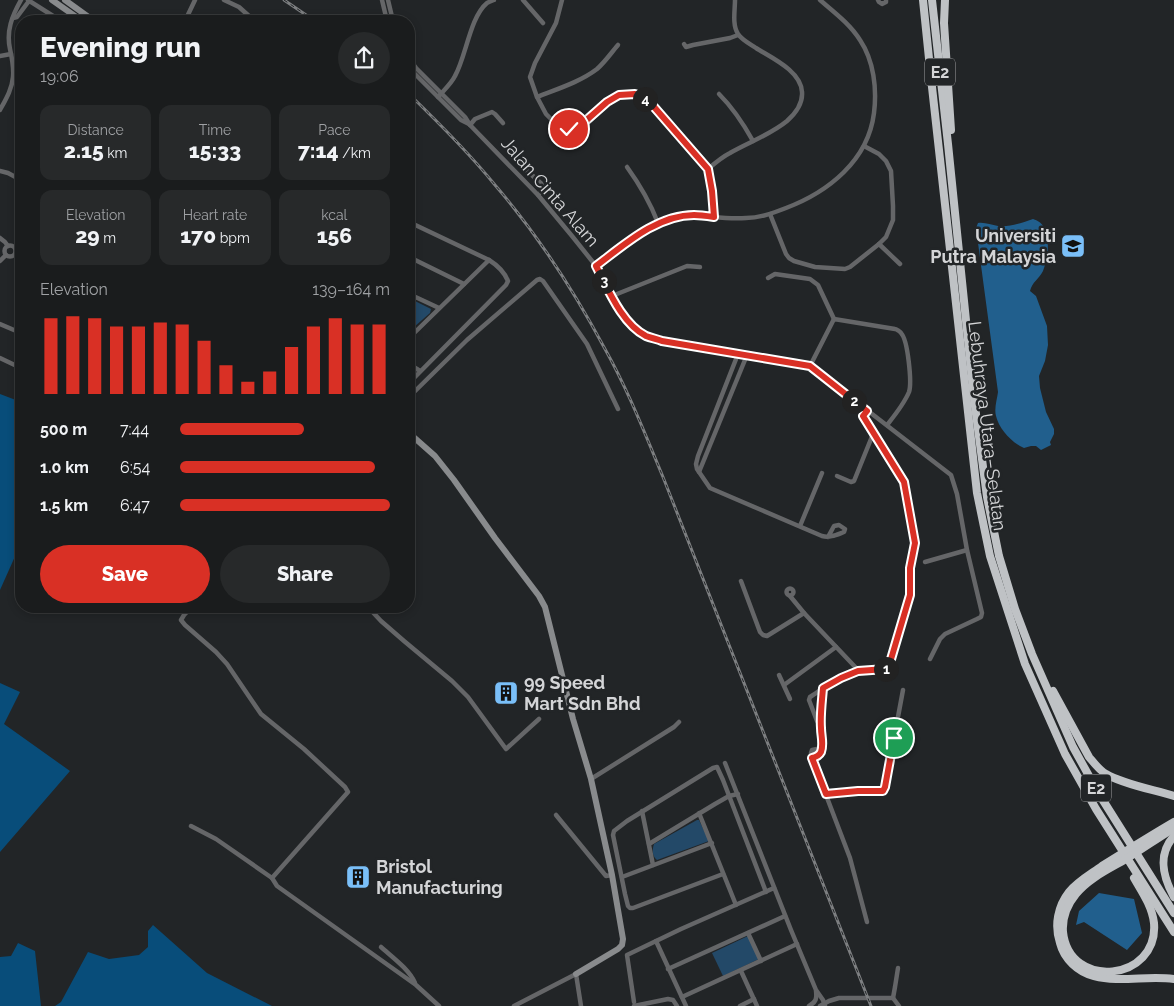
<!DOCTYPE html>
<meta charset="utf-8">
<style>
:root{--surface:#1a1c1d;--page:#27292a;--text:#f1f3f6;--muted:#9fa1a4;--line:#383a3b;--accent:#d93025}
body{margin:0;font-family:Raleway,sans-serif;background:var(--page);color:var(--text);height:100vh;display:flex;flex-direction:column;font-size:19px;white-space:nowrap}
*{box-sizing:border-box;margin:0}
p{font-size:16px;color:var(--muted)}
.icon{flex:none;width:28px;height:28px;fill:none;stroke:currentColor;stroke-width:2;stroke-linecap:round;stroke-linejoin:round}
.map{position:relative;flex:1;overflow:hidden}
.sheet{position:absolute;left:15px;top:15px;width:400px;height:598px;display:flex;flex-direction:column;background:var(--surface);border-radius:20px;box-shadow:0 2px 8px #0003,0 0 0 1px var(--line)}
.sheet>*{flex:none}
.pin{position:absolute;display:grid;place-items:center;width:42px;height:42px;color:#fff;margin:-21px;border:2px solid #fff;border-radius:50%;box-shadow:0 1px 5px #0007}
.km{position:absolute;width:25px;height:25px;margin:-12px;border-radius:50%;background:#222;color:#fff;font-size:14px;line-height:25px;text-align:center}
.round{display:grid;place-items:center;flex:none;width:52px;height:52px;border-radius:26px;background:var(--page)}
.summary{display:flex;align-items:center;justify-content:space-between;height:85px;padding:0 25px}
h1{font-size:28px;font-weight:800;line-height:38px}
.metrics{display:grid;grid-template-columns:repeat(3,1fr);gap:8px;height:85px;padding:5px 25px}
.metrics div{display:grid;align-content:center;border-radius:12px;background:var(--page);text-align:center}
.metrics b{font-size:21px;font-weight:800}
.metrics small{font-size:14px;font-weight:400}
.metrics p{font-size:14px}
.chart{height:140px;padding:10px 25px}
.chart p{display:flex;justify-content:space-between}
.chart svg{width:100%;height:90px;margin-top:5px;stroke:var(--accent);stroke-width:6}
.cta{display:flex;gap:10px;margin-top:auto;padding:10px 25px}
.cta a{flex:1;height:58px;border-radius:30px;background:var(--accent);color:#fff;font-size:20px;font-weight:800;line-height:58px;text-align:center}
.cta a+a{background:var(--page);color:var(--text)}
ul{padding:0 25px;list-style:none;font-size:16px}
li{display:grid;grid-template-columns:80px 60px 1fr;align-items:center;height:38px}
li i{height:12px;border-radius:6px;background:var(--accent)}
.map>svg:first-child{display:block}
.green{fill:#234968}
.forest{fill:#084d7a}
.water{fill:#215f8d}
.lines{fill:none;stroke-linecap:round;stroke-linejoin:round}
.street{stroke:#656668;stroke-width:4.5}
.secondary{stroke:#898b8d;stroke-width:6}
.highway{stroke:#bfc2c5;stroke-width:8}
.rail-casing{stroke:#7d7f81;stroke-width:3}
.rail{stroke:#222527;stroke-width:1;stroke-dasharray:4;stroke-linecap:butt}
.route-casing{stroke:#fff;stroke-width:10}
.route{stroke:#d93025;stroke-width:6}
.labels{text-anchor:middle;stroke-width:5;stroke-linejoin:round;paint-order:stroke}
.shield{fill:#222527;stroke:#9fa0a2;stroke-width:1}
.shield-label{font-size:16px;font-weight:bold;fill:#d4d5d7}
.street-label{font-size:18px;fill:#d4d5d7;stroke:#222527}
.poi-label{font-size:18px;font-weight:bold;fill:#d4d5d7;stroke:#222527;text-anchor:start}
</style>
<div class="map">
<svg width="1174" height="1006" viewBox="0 0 1174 1006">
<rect width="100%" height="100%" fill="#222527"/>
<g class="green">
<path d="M409,298L431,309L430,313L414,327L409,322Z"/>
<path d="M697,820H699L709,841L657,860C652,856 652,850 654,844Z"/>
<path d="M748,936L759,959L723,976L712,953Z"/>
</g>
<g class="forest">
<path d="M0,394L21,402V543L0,590Z"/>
<path d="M0,683L20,692L4,724L70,771L0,852Z"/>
<path d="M153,925L207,973L272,1006H55L61,1002L88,952L109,959L139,955L148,947V931Z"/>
<path d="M18,943L35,951L41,1006H0V957L11,956Z"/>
</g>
<g class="water">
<path d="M1033,219C1053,224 1049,256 1043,271C1039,279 1032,282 1030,291L1036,296L1047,326L1048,345L1045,361L1039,376L1040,388L1046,412L1054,429V434L1050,442L1051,445L1041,450L1036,446H1031L1024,448C1012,443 999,429 996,416C994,408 997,400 998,392L976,228L978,223C985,222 991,225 998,226C1011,227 1021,223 1033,219Z"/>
<path d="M1099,893L1134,899L1142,933L1127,950L1084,922L1076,925L1079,911Z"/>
</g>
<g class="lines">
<g class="street">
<path d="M28,0L61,21"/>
<path d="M224,0L239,7L249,16L261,21"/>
<path d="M382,0L387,21"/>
<path d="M388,0L393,21"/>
<path d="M523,0L543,23"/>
<path d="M562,0L556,23L535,63L530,77L537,97L546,114L556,124L569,129L581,125L607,102L619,95L635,94L648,100L708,169L712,191L714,217"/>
<path d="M878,0L879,2L882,4L886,2V0"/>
<path d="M13,18L17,17L29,1"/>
<path d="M185,21L195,0"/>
<path d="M684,44L686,47L693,45L730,38L738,35"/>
<path d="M0,56L11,54"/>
<path d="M409,59L416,68L465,117L470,125L538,195L572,236L596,266L622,313L632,326L646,336L662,341L810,366L951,475L957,494L967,550L982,613L981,617L977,619L945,634L940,639L930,659"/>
<path d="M409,68L461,120L469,124"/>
<path d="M719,94C733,108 743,123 753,141"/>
<path d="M438,97C444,90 451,84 455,76C466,57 470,17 487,3C487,3 493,0 494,0"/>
<path d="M537,97C557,89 580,82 597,69C605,62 611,53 618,45"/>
<path d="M0,110C6,99 12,89 13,77C14,67 12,58 10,49C6,31 12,16 21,0"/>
<path d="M470,125L475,119L492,112L495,114L503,123"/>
<path d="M523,167L545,187L544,189L538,195"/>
<path d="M627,167C640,185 650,202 658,223"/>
<path d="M708,169C715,163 722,157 730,153C749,142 770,135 787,121C796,113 803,104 802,92C801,71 772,58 756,48C750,44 742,40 738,34C732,25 735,10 735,0"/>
<path d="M0,171L8,173L21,180"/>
<path d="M770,214L786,254L789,258L794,261L815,267L845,269L850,267L879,244L886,237L893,220V206L891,171L886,161L879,154L864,146"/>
<path d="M409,222L489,260C497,265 504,271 508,281L506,285L409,383"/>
<path d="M0,238L5,242L8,246"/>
<path d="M879,244L900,264"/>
<circle cx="10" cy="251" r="5.5"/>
<path d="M409,257L464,284"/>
<path d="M0,261L6,255"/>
<path d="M596,266L650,227C663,220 678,215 693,215C699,215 706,216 712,217C723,218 734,219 746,218C760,218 773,213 786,208C828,192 868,161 874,113C877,89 874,61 860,40C850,24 834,12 820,0"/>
<path d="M768,278L775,274L810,279L818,285L834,319"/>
<path d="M409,294L439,308"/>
<path d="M612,296L687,266L700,267"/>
<path d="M19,316L21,312"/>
<path d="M0,324L21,333"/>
<path d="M409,338L489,260"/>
<path d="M738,354L698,456L696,464L697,469L710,488L822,536C830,538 836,535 844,532L845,529L839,525L834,526L828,537"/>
<path d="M0,358L21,368"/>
<path d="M409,364L420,371"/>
<path d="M810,366L834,319L895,329C896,329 901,332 901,333C908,340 912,383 909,392C904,404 895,415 887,425"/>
<path d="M409,397L467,340L537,280L540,279L543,281L587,344L618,409"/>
<path d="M699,472L747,355"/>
<path d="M837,476L851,482L854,481L873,434"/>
<path d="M800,526L822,473"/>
<path d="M925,562L967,550"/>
<path d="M741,581L760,632L763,635L767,636L804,613"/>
<circle cx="790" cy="592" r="3.5"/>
<path d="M790,596L804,613L859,671"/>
<path d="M193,606L184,615L181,620L185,625L216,652L227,664L261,714L304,749L345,787L348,792L272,878"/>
<path d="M367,606L381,621L404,641L452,681L468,697L506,749L539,719"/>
<path d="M779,675L790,699"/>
<path d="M784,685L836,647"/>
<path d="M823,688C822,701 820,715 821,728C821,736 824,744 821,752C819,756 816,757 812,758L826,795L858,791L880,792L883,791L885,787L903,690"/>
<path d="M821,728L817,721L809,700L810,697C824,688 841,674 859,671C868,670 877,672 886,669L889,666L909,595L910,568L915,543L904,482L863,416L867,411"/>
<path d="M812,758L811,753L812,750L822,748"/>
<path d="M725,763L791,930L816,990L823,1000L825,1006"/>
<path d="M591,779L674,727L679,722"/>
<path d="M826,795L850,858L867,922"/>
<path d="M642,811L653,865"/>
<path d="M699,813L736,905"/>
<path d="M556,815L606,876L612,875"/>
<path d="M191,826L216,839L272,878L277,886L416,985L439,1006"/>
<path d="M649,844L715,804L729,796L738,794"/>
<path d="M723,874L633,908H630L628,906L625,894L613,835L614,831L627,821L713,768L717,767L723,780L766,892"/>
<path d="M622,877L712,843"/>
<path d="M748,933L761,961"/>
<path d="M656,941L686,1006"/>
<path d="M381,947C392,957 409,969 415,983"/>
<path d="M668,969L785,916"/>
<path d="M741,971L757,1006"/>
<path d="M682,997L797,944"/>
<path d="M893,998L895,987L898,968"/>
<path d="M893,998L899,1006"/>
<path d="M634,1002L627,955L681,929L774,888"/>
<path d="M514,1006L576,974L581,1006"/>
<path d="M634,1006L668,999L673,1000L677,1006"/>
<path d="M740,1006L754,999"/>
<path d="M809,1006C816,1002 817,999 816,991"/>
<path d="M820,1006L829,1001L839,998H893"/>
</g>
<g class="secondary">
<path d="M52,0L82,21"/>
<path d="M65,0L94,21"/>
<path d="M409,433L435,456L454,480L495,538L539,596L545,607L573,719L591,779L612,875L623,939L622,945L618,949L576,974"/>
</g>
<g class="highway">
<path d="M923,0L931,78L977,493L990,556L1025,664L1065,754L1096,809L1174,932"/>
<path d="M932,0L948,144L974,399L987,497L999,556L1015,609L1032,654L1073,747L1099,794L1174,913"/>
<path d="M945,0L944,23L951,130"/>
<path d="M1053,691L1089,757C1094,763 1099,770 1106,774C1122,784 1155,790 1174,796"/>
<path d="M1174,822C1150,836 1126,851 1102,866C1091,874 1078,881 1069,892C1058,906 1054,925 1060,943C1064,959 1078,972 1094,976C1120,983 1148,975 1174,979"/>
<path d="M1174,836C1157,855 1163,877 1174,897"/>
<path d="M1134,878C1142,892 1152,906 1154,923C1159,981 1069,991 1063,932C1062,918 1067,905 1076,894C1089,878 1109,869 1126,859C1142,849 1158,838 1174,828"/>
</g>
<defs>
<g id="rail">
<path d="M284,0L315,21"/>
<path d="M409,94C439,123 469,153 495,185C538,235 574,291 605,349C628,390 645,434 663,477L871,1006"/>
</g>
</defs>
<use href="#rail" class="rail-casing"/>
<use href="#rail" class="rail"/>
</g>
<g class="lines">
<defs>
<path id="route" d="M569,129L581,125L607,102L619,95L635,94L648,100L708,169L712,191L714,217C707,216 700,215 694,215C657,215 624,245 596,266C608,289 622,324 646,336C651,338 657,339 662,341L810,366L867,411L863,416L904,482L915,543L910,568V595L889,666L886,669L858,671L841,678L823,688C822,701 820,715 821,728C821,736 824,744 821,752C819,756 816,757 812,758L826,794L858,791H883L885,787L894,738"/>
</defs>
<use href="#route" class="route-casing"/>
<use href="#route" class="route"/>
</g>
<defs>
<symbol id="university-square" viewBox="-11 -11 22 22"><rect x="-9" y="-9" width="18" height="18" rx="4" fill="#7abff8" stroke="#222527"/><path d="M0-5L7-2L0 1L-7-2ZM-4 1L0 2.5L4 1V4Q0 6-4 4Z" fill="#111"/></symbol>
<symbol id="building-square" viewBox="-11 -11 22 22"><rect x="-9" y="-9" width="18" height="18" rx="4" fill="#7abff8" stroke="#222527"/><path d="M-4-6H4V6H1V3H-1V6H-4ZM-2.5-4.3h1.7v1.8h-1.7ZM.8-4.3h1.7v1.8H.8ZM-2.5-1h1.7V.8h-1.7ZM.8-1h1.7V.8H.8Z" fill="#111"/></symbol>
</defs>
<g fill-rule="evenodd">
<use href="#university-square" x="1059" y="232" width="28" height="28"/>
<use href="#building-square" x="492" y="679" width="28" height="28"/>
<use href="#building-square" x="344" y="863" width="28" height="28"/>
</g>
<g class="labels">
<g class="shield">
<rect x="925" y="58.5" width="30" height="27" rx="4"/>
<rect x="1081" y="774.5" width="30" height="27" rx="4"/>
</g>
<g class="shield-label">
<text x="940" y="78">E2</text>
<text x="1096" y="794">E2</text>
</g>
<g class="street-label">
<text transform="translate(550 192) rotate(49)" y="6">Jalan Cinta Alam</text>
<text transform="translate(987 426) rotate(83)" y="6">Lebuhraya Utara–Selatan</text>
</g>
<g class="poi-label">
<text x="1056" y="242" text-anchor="end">Universiti<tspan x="1056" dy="21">Putra Malaysia</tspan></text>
<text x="524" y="689">99 Speed<tspan x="524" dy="21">Mart Sdn Bhd</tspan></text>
<text x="376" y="873">Bristol<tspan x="376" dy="21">Manufacturing</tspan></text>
</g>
</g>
</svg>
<div class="pin" style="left:894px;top:738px;background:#1e9e55"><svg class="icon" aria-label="arrive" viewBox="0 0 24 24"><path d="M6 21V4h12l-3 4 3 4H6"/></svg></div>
<div class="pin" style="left:569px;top:129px;background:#d93025"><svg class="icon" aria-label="check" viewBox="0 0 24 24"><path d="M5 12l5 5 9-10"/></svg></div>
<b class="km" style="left:886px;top:669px">1</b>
<b class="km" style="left:854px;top:401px">2</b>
<b class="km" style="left:604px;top:281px">3</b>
<b class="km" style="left:645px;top:99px">4</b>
<section class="sheet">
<div class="summary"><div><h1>Evening run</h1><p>19:06</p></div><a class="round"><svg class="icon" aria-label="share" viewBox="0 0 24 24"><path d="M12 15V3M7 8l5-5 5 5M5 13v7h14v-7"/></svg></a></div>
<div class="metrics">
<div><p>Distance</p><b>2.15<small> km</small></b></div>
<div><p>Time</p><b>15:33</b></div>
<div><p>Pace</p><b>7:14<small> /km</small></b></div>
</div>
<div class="metrics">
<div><p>Elevation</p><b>29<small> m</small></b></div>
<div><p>Heart rate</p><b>170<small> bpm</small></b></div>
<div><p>kcal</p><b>156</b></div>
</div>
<div class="chart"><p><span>Elevation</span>139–164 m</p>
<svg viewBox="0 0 160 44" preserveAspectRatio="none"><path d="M5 44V7M15 44V6M25 44V7M35 44V11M45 44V11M55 44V9M65 44V10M75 44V18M85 44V30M95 44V38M105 44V33M115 44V21M125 44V11M135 44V7M145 44V10M155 44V10"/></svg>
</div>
<ul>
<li><b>500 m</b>7:44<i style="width:59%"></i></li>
<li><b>1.0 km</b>6:54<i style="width:93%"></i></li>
<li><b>1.5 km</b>6:47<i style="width:100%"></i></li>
</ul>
<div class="cta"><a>Save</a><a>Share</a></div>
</section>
</div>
